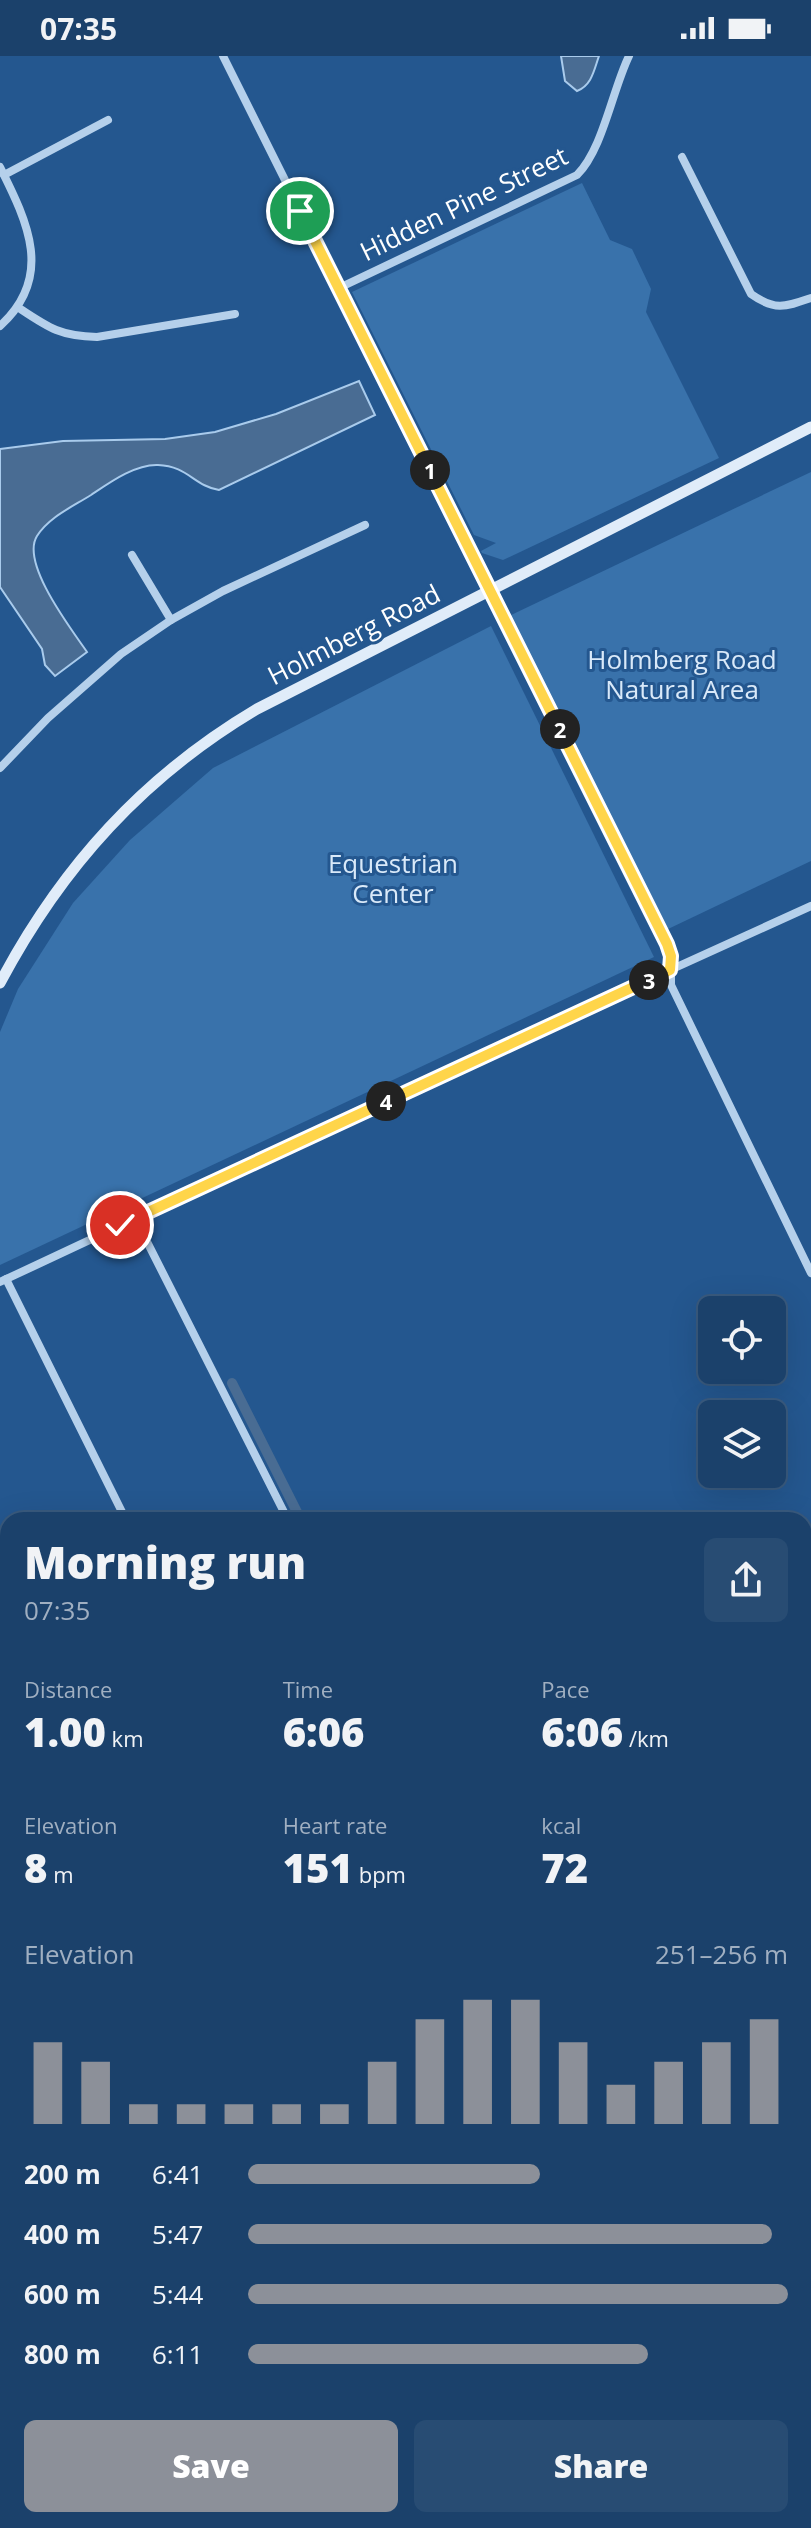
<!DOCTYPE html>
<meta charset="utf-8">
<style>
:root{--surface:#1b416b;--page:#284c73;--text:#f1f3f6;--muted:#a0afc1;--line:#395a7e;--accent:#8c9099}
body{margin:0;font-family:"Open Sans",sans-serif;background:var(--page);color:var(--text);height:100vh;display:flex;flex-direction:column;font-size:30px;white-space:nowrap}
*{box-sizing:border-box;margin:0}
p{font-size:26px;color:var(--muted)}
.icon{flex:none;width:44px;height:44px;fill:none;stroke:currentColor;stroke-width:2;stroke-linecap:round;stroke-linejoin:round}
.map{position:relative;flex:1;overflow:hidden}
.details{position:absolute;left:0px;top:1456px;width:812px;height:1016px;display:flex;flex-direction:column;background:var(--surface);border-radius:24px 24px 0 0;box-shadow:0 8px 32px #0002,0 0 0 2px var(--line)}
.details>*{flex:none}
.controls{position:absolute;left:698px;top:1240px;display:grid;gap:16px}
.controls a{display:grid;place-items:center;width:88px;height:88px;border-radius:12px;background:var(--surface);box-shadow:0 8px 32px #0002,0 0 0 2px var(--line);font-size:40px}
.pin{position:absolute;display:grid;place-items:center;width:68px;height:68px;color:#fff;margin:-34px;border:4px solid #fff;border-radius:50%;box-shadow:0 2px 8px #0007}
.km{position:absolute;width:40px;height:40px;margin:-20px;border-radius:50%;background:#222;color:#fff;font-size:22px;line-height:40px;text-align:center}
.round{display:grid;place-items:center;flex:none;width:84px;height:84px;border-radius:12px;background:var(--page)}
.summary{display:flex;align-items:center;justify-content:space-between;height:136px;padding:0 24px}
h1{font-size:44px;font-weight:800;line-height:60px}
.figures{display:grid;grid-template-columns:repeat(3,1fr);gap:12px;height:136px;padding:8px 24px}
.figures div{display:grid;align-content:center}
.figures b{font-size:40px;font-weight:800}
.figures small{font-size:22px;font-weight:400}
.figures p{font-size:22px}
.chart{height:224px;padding:16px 24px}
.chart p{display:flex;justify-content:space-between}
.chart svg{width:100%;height:144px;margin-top:8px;stroke:var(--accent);stroke-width:6}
.button{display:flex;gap:16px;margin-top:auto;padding:16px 24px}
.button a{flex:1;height:92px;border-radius:12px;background:var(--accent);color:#fff;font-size:32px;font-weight:800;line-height:92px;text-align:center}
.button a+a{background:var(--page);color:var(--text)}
ul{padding:0 24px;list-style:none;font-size:26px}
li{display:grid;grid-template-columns:128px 96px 1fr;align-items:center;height:60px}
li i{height:20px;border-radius:10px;background:var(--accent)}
.status{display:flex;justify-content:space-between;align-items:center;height:56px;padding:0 40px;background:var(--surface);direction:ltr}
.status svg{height:22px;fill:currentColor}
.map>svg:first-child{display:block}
.green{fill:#3972ab}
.water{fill:#496c93;stroke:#a9cbec;stroke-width:2}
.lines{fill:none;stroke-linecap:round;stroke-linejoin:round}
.canal{stroke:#496c93;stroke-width:10}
.street{stroke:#b5d0eb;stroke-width:8}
.secondary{stroke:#e0ecf9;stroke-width:11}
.route-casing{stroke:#fff;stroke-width:16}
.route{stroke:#ffd54a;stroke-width:10}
.labels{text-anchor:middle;stroke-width:6;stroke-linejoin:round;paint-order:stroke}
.street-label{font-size:26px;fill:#fff;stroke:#24578f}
.park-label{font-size:26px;fill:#d9e9f9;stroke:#24578f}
</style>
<div class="status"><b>07:35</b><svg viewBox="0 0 49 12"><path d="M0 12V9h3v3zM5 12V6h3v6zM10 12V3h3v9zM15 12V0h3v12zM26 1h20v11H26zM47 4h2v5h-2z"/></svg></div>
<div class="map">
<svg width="811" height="2472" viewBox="0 0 811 2472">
<rect width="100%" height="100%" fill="#24578f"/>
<g class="green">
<path d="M582,127L610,184L632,193L651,233L646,256L719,402L503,504L482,497L481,495L496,487L474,479L352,236Z"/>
<path d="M811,416V805L666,874L509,560Z"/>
<path d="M491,570L654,901L0,1209V976L18,933L73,847L130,784L213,712Z"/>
<path d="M0,2176L8,2192V2324L0,2308Z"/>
</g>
<g class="water">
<path d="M561,0H599C594,14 592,29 577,35L565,25Z"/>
<path d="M359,325L375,359L219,434C194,430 188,410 158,409C135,408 109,427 91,439C72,451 49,461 37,480C20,507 72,574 87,596L55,620L45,609L42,593L0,531V393L63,385L165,383L215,376L276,358Z"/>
</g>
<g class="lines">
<path class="canal" d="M232,1327L301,1464"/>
<g class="street">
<path d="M223,0L667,888L671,900V929L811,1217"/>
<path d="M682,101L751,238C775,255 785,251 811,242"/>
<path d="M0,111C28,167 54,221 0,270"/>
<path d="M4,119L108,64"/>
<path d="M339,232L577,119C603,93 612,35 629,0"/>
<path d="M19,252C49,272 60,280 97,281L235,258"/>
<path d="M132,499L171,564"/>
<path d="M0,712L48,662L121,598L171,564L223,535L365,469"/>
<path d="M135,1162L288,1464"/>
<path d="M6,1223L126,1464"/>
<path d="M0,1226L527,979L811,850"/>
<path d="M0,1537L8,1553"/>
<path d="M0,1864L8,1880"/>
<path d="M299,2464L303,2472"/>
<path d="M466,2464L470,2472"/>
<path d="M627,2464L631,2472"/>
<path d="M789,2464L793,2472"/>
<path d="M799,2472L811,2467"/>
</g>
<path class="secondary" d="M0,927C62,810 144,720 257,653L811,371"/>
</g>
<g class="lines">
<defs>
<path id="route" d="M120,1169L670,914L671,900L667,888L300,155"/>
</defs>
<use href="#route" class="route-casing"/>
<use href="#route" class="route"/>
</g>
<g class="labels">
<g class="street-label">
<text transform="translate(464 148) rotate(-26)" y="9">Hidden Pine Street</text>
<text transform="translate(354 579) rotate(-27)" y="9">Holmberg Road</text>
</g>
<g class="park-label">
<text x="682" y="613">Holmberg Road<tspan x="682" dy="30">Natural Area</tspan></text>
<text x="393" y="817">Equestrian<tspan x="393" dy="30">Center</tspan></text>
</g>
</g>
</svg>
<div class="controls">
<a><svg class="icon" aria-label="locate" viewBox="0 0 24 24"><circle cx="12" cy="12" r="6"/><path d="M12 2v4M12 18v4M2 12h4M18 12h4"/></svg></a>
<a><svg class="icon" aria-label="layers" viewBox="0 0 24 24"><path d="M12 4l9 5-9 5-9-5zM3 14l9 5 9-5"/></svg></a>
</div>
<div class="pin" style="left:300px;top:155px;background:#1e9e55"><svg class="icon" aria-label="arrive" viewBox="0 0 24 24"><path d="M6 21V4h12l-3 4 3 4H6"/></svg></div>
<div class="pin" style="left:120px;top:1169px;background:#d93025"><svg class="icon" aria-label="check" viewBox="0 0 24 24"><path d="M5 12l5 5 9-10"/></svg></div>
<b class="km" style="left:430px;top:414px">1</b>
<b class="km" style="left:560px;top:673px">2</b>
<b class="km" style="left:649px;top:924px">3</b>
<b class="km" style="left:386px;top:1045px">4</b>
<section class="details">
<div class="summary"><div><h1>Morning run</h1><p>07:35</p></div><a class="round"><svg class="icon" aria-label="share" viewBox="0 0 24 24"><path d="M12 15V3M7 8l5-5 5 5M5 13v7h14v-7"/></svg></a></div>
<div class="figures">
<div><p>Distance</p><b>1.00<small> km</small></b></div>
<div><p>Time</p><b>6:06</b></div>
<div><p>Pace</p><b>6:06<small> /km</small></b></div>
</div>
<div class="figures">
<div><p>Elevation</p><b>8<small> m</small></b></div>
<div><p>Heart rate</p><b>151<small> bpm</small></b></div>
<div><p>kcal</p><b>72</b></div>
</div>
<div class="chart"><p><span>Elevation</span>251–256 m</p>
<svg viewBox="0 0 160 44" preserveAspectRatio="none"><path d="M5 44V19M15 44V25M25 44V38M35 44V38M45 44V38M55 44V38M65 44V38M75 44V25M85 44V12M95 44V6M105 44V6M115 44V19M125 44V32M135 44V25M145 44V19M155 44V12"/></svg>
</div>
<ul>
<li><b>200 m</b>6:41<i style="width:54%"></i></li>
<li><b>400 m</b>5:47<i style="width:97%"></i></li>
<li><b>600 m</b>5:44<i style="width:100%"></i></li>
<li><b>800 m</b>6:11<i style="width:74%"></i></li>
</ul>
<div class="button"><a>Save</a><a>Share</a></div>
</section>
</div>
